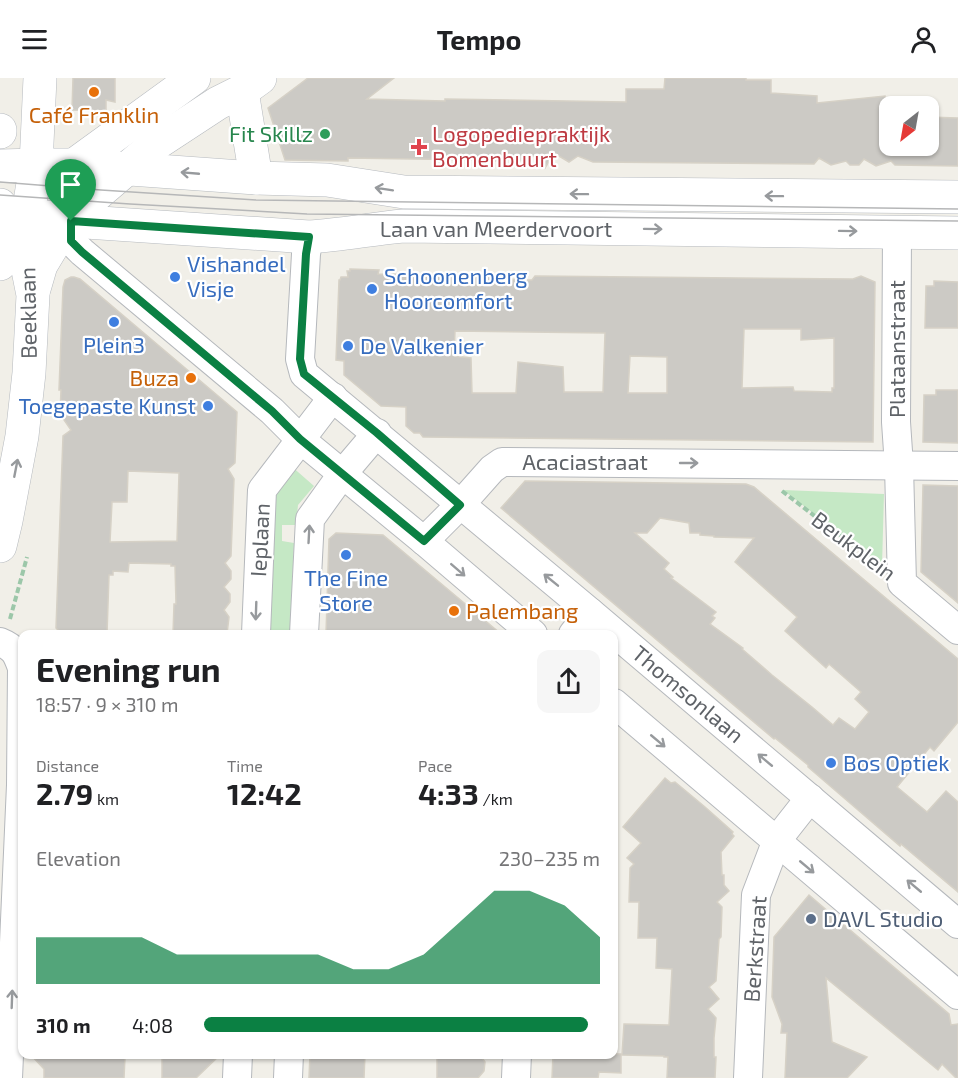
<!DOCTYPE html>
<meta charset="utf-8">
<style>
:root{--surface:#fff;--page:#f6f6f6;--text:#202124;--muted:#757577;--accent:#0b8043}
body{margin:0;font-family:"Exo 2",sans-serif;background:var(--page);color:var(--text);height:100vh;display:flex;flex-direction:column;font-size:22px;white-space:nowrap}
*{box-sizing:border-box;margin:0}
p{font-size:20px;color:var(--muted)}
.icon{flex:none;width:33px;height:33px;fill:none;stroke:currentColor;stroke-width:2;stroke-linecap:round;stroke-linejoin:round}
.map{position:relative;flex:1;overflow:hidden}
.panel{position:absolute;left:18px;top:552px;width:600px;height:429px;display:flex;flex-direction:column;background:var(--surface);border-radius:12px;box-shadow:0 2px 4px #0004}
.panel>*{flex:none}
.needle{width:39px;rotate:211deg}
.buttons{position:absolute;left:879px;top:18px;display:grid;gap:12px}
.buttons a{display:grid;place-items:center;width:60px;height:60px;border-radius:12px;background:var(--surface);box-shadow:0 2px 4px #0004;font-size:30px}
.pin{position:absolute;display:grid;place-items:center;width:51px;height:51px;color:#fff;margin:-62px -26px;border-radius:50% 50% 50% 0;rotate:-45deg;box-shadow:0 0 6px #0007}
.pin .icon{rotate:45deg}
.round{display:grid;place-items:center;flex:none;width:63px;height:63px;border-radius:12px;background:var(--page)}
.head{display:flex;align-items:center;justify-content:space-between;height:102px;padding:0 18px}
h1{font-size:33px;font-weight:700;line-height:45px}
.stats{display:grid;grid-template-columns:repeat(3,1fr);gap:9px;height:102px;padding:6px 18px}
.stats div{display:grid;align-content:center}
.stats b{font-size:30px;font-weight:700}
.stats small{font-size:16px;font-weight:400}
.stats p{font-size:16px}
.chart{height:168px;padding:12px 18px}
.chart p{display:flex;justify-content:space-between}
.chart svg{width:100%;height:108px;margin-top:6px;fill:var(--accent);opacity:.7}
ul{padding:0 18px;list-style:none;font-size:20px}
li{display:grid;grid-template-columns:96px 72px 1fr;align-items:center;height:45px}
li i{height:15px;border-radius:8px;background:var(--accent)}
header{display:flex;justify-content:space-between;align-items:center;height:78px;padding:0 18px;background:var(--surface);font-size:27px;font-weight:700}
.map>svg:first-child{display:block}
.green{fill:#c5e8c5}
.building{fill:#cccac5;stroke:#d6d1c6;stroke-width:1.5;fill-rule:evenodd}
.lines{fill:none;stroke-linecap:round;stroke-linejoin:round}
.street-casing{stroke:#b5b8bc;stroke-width:30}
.secondary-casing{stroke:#b6babf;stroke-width:34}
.path{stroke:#9cc7a9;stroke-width:4;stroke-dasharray:6 3;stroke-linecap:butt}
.street{stroke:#fff;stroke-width:28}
.secondary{stroke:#fff;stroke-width:33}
.tram{stroke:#b6b7b8;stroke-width:1.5}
.oneway{stroke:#979a9d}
.route-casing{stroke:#fff;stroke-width:12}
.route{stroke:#0b8043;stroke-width:8}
.food-dot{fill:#e8710a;stroke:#fff;stroke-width:2}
.leisure-dot{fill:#2e9e5b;stroke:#fff;stroke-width:2}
.health-dot{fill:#e0444e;stroke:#fff;stroke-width:2}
.shop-dot{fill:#3f7fe0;stroke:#fff;stroke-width:2}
.service-dot{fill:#5c6f8a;stroke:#fff;stroke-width:2}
.labels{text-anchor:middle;stroke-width:4.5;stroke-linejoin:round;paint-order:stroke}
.food-label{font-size:22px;fill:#c56008;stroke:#fff}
.leisure-label{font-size:22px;fill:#27864d;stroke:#fff;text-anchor:end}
.health-label{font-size:22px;fill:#be3a42;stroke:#fff;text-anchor:start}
.street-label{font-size:22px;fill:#5f6368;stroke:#fff}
.shop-label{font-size:22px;fill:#366cbe;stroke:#fff;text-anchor:start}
.service-label{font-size:22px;fill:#4e5e75;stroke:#fff;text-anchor:start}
</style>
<header><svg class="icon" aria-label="menu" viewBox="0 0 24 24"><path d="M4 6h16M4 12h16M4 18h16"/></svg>Tempo<svg class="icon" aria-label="person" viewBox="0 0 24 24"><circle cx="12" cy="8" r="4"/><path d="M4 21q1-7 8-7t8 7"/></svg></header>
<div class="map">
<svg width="958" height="1000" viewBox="0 0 958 1000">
<rect width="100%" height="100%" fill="#f1efe8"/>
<g class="green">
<path d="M290,387L314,408L298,427L296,447H282V463L294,465L290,556H264L268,430Z"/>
<path d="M783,412L884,416L882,488Z"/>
</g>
<g class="building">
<path d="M73,0H115V24L106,22V33L72,32Z"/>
<path d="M308,0H394L367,21L445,23V21L626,24V11H664L665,0H746V2H771V15L817,18V25L885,18V39H890V68H928V39L958,40V88L895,87L891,83L876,88L864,81L859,87H850L846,83L831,87L819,80L814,86L593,84L578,78L569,84L554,75L545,90L537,77L520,83L510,79L495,83L480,79L477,82L348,80V83L285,82L268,30Z"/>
<path d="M350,191L379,192L378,196L506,198L509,201L523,202H532L535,198L853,201L861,198L875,204L873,364L423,359L420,355H414L406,348V329L381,328L344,297V283L336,282L339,202H340L341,199H348L347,193H350ZM744,251H801V262L834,260V310H832V314L794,313L793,309L742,310ZM455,253L605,255L603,314H564L563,289L518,284L516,315H472L471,280L454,278ZM630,278L667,279V315H628Z"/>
<path d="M71,199H74L80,201L237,334L235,385L228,391L234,401L231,478L225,485L231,493V501L224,509L230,516V524L224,532L229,539L227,556H173L174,526H176L175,488H171V486L129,485L128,494L113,493V497H109L107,556H62L56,550L63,358L71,352L60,336L61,312H59L63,209L65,202ZM128,393L179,395L177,463L110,464L112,424H127Z"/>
<path d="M934,203L958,204V250H925L926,208H934Z"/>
<path d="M936,312H958V365L923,364L924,317H936Z"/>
<path d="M525,403L746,406L754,409L958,581V644L934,673L930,669L897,709L927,734L946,713L958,724V814L901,766L900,768L808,689V687L775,660L774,661L501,430ZM660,440L689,445L690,455H700V457L714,458V459L754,460L735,484L797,539L785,553L826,590L829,586L861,614L855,621L869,634L855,651L839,640L833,647L812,629L772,597L742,571L743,570L710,546L715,540L712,538L716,534L671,500L673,499L664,491L669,485L635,455H647Z"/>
<path d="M923,407L958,408V525L921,494Z"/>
<path d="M336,455L383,457L501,556H326L329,461Z"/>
<path d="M665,700L671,705L675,704L705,729L733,754L732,756L734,758L721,774L722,797H724V807L729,813L717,824L722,829L721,859L719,861L716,903L709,909L719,921L708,931L716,940L714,960V979H716L715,1000H667L668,979H664V978L622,977L624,946L669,947L672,891L656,890L657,860H638L639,824H629L630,790L634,786L627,780L641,765L623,749Z"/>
<path d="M809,817L831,836L833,847L843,846L949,936L951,947L958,946V1000H956L942,986L938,992L826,900L832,964L867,979L847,1000H785L787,955H781L782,946L772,919L774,859Z"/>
<path d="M30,976H92V978L125,979L124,1000H44V991Z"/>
<path d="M162,976H221L196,1000H162Z"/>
<path d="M310,976H365L364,1000H309Z"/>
<path d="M437,976H479L485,984L484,993L478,1000H437Z"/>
<path d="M553,976H621V995L599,994L598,1000H552Z"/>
</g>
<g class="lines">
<defs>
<g id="street">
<path d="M71,143V163L82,174L272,333L300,361L424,463L533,556"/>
<path d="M897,154L896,344L899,388L902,505L958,552"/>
<path d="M309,159L306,176L300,281L304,296L590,534L958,846"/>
<path d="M424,463L460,427L492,391L502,384L958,388"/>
<path d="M256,556L262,412L333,319"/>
<path d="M304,556L310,441L343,395L377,355"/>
<path d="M573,556L590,534"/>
<path d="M0,564C15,570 17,576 22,590L21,707L8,1000"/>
<path d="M614,625L958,917"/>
<path d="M237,1000L238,976"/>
<path d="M288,1000L289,976"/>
<path d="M516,1000L517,976"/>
<path d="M748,1000L756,817L777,762L810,720"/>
</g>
<g id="secondary">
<path d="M242,13L256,100"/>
<path d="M0,52V54"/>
<path d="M74,87L194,0"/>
<path d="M0,88L36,87H74L256,100L327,102L404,114L958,119"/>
<path d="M0,127L2,154L0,186"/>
<path d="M0,134L28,136L71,143L309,159C341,157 371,151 403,148L958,155"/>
<path d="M34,211L41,187L56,162L89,123L157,65L218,25L242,13L260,0"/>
<path d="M0,468L6,443L22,358L29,295L33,217L28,192V136L36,87L40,0"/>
</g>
</defs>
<use href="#street" class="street-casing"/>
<use href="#secondary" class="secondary-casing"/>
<g class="path">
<path d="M782,413L876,485"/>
<path d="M10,541L27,479"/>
</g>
<use href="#street" class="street"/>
<use href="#secondary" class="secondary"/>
<g class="tram">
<path d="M0,104L101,112L256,122L958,131"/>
<path d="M0,117L130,126L307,136L958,143"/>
</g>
</g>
<defs><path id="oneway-shaft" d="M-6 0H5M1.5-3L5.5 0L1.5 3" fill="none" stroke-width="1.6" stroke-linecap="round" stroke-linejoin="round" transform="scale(1.5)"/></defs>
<g class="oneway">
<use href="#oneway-shaft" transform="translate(190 95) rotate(-175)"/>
<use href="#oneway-shaft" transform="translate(384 111) rotate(-171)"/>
<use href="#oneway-shaft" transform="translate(579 116) rotate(-179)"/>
<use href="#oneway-shaft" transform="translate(774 118) rotate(-179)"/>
<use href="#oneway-shaft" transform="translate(653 151) rotate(1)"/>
<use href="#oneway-shaft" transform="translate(848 153) rotate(1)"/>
<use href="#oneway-shaft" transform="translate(689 385)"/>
<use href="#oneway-shaft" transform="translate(16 390) rotate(-79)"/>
<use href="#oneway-shaft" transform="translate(309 456) rotate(-87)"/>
<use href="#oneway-shaft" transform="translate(458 492) rotate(41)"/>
<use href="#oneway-shaft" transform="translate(551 502) rotate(-141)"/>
<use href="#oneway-shaft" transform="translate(256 533) rotate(92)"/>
<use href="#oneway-shaft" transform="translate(658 663) rotate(40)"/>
<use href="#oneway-shaft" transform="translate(765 682) rotate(-140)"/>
<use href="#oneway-shaft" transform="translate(807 789) rotate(40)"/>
<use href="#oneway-shaft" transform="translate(914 808) rotate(-140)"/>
<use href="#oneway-shaft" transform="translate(12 921) rotate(-88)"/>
</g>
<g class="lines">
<defs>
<path id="route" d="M71,143L309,159L306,176L300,281L304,296L377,355L460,427L424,463L300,361L272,333L82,174L71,163Z"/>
</defs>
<use href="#route" class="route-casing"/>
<use href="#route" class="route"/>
</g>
<g class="food-dot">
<circle cx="94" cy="14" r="6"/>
<circle cx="191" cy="300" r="6"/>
<circle cx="454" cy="533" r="6"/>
</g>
<circle class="leisure-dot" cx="325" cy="56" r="6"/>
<path class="health-dot" d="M416 60h6v6h6v6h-6v6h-6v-6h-6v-6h6z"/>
<g class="shop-dot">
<circle cx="175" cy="199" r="6"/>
<circle cx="372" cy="211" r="6"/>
<circle cx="114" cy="244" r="6"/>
<circle cx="348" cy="268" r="6"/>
<circle cx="208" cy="328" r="6"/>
<circle cx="346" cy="477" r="6"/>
<circle cx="831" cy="685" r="6"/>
</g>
<circle class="service-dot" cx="811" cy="841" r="6"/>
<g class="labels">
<g class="food-label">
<text x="94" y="45">Café Franklin</text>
<text x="179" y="308" text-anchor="end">Buza</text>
<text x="466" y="541" text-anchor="start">Palembang</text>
</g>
<g class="leisure-label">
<text x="313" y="64">Fit Skillz</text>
</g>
<g class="health-label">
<text x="432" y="64">Logopediepraktijk<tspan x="432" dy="25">Bomenbuurt</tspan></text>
</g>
<g class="street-label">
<text x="496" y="159">Laan van Meerdervoort</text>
<text transform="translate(28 235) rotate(-91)" y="8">Beeklaan</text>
<text transform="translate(897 271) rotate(-90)" y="8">Plataanstraat</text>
<text x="585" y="392">Acaciastraat</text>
<text transform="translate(260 462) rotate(-87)" y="8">Ieplaan</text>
<text transform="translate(854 468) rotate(37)" y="8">Beukplein</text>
<text transform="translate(688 616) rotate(40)" y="8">Thomsonlaan</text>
<text transform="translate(755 871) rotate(-86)" y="8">Berkstraat</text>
</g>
<g class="shop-label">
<text x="187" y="194">Vishandel<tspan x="187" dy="25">Visje</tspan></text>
<text x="384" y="206">Schoonenberg<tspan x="384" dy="25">Hoorcomfort</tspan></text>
<text x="114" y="275" text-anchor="middle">Plein3</text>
<text x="360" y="276">De Valkenier</text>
<text x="196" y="336" text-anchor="end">Toegepaste Kunst</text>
<text x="346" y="508" text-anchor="middle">The Fine<tspan x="346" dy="25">Store</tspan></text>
<text x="843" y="693">Bos Optiek</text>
</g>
<g class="service-label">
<text x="823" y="849">DAVL Studio</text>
</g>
</g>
</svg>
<div class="buttons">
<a><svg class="needle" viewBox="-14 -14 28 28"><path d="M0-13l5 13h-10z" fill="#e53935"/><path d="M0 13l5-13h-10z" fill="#757577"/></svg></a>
</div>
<div class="pin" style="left:71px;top:143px;background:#1e9e55"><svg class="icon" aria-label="arrive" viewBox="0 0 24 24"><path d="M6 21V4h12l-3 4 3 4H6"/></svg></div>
<section class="panel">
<div class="head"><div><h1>Evening run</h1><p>18:57 · 9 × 310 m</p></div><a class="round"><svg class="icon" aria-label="share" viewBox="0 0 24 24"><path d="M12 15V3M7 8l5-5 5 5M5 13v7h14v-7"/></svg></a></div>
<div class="stats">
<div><p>Distance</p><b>2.79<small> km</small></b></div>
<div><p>Time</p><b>12:42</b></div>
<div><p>Pace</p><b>4:33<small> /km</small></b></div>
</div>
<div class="chart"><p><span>Elevation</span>230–235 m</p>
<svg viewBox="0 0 160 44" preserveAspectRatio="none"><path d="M0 44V25L10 25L20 25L30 25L40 32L50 32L60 32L70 32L80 32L90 38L100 38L110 32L120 19L130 6L140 6L150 12L160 25V44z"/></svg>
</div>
<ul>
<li><b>310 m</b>4:08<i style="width:97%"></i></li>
</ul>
</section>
</div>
